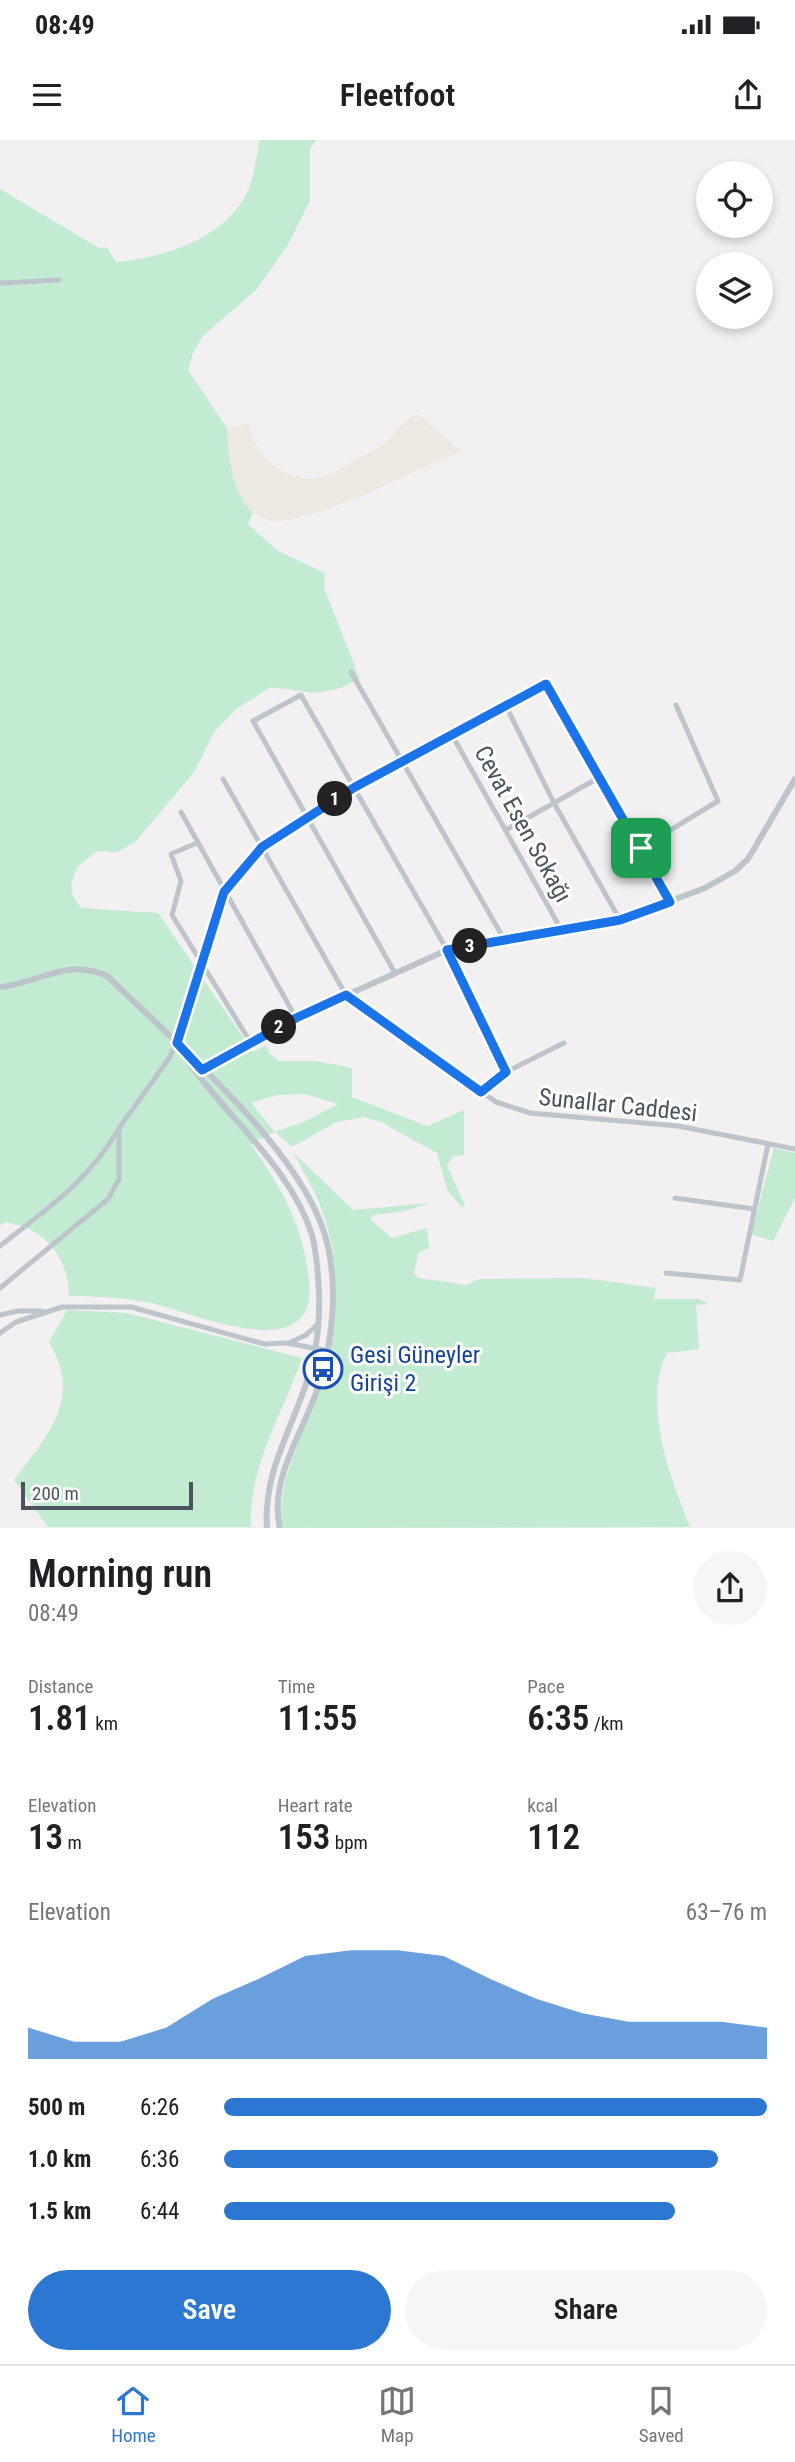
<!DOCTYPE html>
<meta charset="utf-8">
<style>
:root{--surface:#fff;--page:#f6f6f6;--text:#202124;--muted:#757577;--line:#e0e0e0;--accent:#2c77d1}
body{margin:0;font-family:"Roboto Condensed",sans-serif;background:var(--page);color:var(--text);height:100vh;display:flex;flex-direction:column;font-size:26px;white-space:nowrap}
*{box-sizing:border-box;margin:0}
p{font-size:23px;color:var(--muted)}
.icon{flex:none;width:38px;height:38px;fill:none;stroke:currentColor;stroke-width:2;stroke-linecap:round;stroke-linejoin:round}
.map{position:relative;height:1388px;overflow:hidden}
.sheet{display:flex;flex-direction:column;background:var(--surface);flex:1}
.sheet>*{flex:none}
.tools{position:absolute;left:696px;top:21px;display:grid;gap:14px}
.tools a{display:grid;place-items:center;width:77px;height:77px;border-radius:50%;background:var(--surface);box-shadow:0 4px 10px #0003;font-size:35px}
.scale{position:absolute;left:21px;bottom:18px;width:172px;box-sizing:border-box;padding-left:7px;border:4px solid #4a535b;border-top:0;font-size:19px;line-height:24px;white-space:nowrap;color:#4a535b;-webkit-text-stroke:5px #fff;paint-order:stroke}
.pin{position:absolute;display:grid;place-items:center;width:60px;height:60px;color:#fff;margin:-30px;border-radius:14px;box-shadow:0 4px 10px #0006}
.km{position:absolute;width:35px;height:35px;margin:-18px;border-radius:50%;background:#222;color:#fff;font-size:19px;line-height:35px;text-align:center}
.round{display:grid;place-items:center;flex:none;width:74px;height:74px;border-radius:37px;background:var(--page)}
.head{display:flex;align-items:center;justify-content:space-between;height:119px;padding:0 28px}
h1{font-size:38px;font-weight:600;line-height:52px}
.figures{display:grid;grid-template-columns:repeat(3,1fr);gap:10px;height:119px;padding:7px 28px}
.figures div{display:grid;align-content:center}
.figures b{font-size:35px;font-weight:600}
.figures small{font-size:19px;font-weight:400}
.figures p{font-size:19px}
.chart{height:196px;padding:14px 28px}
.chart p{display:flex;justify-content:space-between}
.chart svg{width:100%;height:126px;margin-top:7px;fill:var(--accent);opacity:.7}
.primary-button{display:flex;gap:14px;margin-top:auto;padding:14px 28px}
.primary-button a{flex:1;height:80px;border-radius:42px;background:var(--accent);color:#fff;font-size:28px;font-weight:600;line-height:80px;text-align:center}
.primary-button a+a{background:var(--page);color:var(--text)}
ul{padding:0 28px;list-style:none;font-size:23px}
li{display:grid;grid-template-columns:112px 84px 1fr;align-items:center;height:52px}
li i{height:18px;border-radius:9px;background:var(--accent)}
.status{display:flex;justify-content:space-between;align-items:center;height:49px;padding:0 35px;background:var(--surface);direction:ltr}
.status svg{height:19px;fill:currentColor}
header{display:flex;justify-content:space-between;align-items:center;height:91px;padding:0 28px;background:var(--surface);font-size:32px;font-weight:600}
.dock{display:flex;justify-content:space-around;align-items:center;height:98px;border-top:2px solid var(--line);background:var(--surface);font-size:19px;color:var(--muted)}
.dock a{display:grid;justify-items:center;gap:4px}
.dock .current{color:var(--accent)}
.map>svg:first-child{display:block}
.green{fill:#c3ebd2;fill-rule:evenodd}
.sand{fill:#eee9e0}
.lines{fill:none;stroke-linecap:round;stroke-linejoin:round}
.minor{stroke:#bdc4cb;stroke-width:5}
.tertiary{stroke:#bdc4cb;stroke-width:6}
.route-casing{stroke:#fff;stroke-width:14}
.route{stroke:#1a73e8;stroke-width:9}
.labels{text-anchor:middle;stroke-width:6;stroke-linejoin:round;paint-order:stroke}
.street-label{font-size:24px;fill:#4a535b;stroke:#fff}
.transit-label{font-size:24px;fill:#164399;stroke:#fff;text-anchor:start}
</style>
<div class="status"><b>08:49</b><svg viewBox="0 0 49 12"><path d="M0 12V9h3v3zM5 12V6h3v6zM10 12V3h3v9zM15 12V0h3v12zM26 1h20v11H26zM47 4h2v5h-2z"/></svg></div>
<header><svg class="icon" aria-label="menu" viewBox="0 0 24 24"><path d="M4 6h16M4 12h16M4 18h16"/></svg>Fleetfoot<svg class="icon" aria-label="share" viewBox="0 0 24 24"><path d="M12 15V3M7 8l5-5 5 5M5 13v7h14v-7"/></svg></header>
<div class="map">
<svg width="795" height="1388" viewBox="0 0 795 1388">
<rect width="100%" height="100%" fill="#f2f0f0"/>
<g class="green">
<path d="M260,0H316L310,9V61L288,105L256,150L203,196L193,213L188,230L227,288L230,323L253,372L248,384L278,411L325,433L324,448L360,539L338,549L314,553L271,547L236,569L214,592L195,631L136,701L118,712L97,711L77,727L71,744L73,757L81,768L158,773L253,912L266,905L270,914L279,921H316L352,928V957L427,986L464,970V1015L453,1016L447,1026L465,1065L462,1068L447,1049L437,1013L379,981L363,977L337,982L292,1007L275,992L251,1004C283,1052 302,1081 309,1140C320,1229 196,1174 155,1164C126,1158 98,1156 69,1156C69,1117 44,1087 5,1082L0,1086V49L99,108L107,107L116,122C163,118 224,99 247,53C254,38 256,17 260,0ZM305,954L338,964L306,981L275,992L251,963L277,955Z"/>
<path d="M774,1008L795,1013V1058L773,1101L751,1094Z"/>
<path d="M293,1012L353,1070L430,1063L405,1071L374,1075L370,1079L392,1098L427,1088L429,1108L419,1112L414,1133L418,1138L467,1145L479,1139L585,1138L656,1148L654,1159H700L708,1164L696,1165L699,1209L667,1213C642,1264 670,1337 690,1387L282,1388C278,1352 289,1328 301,1295C327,1215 351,1154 322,1070C315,1050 303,1031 293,1012Z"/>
<path d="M67,1170L127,1173L302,1218C283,1274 248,1326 251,1387H48L14,1340C48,1295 83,1259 49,1202Z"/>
</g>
<path class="sand" d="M418,274L461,311C423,325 290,400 258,376C231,357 229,318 227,288L249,284C257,322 291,348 330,335C339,331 349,323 358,318C366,314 379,309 386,302C397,291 403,281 418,274Z"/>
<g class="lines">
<g class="minor">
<path d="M0,143L59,140"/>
<path d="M351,532L504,799"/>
<path d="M505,564L554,663L620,780"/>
<path d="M452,595L562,791"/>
<path d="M223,639L346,855L496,962L530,973L678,986L795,1009"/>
<path d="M181,672L296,878"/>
<path d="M506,690L600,637"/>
<path d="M197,703L171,714L181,741L172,775L251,903"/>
<path d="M641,708L718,661L676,565"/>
<path d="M395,833L253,581L301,555L447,810L506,932"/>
<path d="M481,952L506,932L564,903"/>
<path d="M675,1058L754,1069"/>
<path d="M0,1106C47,1069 87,1042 119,989"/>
<path d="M666,1133L740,1140L768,1004"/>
<path d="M0,1148L108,1059L119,1039V988L170,917L203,826L224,752L262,707L355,647L546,544L670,762"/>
<path d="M0,1175L18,1171H42"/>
<path d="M0,1193L16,1182L62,1167H131L264,1204L287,1203L328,1211"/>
<path d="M289,1203L306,1195L318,1184"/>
</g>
<g class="tertiary">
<path d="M0,847C41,843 67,817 107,836C174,901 293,1002 323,1089C339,1136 334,1195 320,1241C306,1289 268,1337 280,1388"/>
<path d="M183,914C222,974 290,1024 312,1095C317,1113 318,1133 319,1152C320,1183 317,1212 307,1241C291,1291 263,1333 267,1388"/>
<path d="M202,930L296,878L447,810L620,780L705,748L735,731L748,719L795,639"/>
</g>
</g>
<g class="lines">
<defs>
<path id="route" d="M546,544L670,762L620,780L447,810L506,932L481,952L346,855L296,878L202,930L177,903L224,752L262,707L355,647Z"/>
</defs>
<use href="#route" class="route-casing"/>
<use href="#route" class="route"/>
</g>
<defs>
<symbol id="bus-ring" viewBox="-11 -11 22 22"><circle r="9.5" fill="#fff" stroke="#1a4fb4" stroke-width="1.5"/><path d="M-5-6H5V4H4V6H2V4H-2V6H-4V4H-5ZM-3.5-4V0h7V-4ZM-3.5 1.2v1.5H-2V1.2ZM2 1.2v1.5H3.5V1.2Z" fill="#1a4fb4"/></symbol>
</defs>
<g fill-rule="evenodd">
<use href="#bus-ring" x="301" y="1207" width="44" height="44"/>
</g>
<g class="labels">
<g class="street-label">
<text transform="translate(523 684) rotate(61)" y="8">Cevat Esen Sokağı</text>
<text transform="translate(618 965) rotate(6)" y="8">Sunallar Caddesi</text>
</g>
<g class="transit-label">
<text x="350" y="1223">Gesi Güneyler<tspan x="350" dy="28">Girişi 2</tspan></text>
</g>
</g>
</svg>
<div class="tools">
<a><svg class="icon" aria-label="locate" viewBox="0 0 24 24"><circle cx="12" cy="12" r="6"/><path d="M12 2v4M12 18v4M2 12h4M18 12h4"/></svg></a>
<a><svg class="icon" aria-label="layers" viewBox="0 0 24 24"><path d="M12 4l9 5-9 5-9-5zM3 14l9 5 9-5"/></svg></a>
</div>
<div class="scale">200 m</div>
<div class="pin" style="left:641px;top:708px;background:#1e9e55"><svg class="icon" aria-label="arrive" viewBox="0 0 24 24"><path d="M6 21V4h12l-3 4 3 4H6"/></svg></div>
<b class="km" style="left:335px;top:659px">1</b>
<b class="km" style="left:279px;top:887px">2</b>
<b class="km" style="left:470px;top:806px">3</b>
</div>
<section class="sheet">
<div class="head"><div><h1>Morning run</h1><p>08:49</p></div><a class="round"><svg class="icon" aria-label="share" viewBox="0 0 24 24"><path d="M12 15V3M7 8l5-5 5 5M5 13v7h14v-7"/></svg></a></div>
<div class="figures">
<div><p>Distance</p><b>1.81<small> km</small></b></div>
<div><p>Time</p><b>11:55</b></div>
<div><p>Pace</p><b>6:35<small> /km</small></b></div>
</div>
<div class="figures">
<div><p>Elevation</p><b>13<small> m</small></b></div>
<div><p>Heart rate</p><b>153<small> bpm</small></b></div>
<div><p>kcal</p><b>112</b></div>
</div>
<div class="chart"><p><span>Elevation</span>63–76 m</p>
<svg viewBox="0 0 160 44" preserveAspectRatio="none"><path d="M0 44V33L10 38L20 38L30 33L40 23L50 16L60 8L70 6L80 6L90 8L100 16L110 23L120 28L130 31L140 31L150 31L160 33V44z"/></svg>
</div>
<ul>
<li><b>500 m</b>6:26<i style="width:100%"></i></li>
<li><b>1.0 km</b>6:36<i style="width:91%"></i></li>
<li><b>1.5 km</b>6:44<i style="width:83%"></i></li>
</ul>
<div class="primary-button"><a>Save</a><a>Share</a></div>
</section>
<nav class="dock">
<a class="current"><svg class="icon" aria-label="home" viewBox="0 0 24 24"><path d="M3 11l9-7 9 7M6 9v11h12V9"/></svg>Home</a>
<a><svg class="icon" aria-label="map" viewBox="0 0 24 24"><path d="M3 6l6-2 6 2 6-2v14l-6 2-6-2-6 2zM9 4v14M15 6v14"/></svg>Map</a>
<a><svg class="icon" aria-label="saved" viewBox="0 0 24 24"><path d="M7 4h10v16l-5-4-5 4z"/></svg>Saved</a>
</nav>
